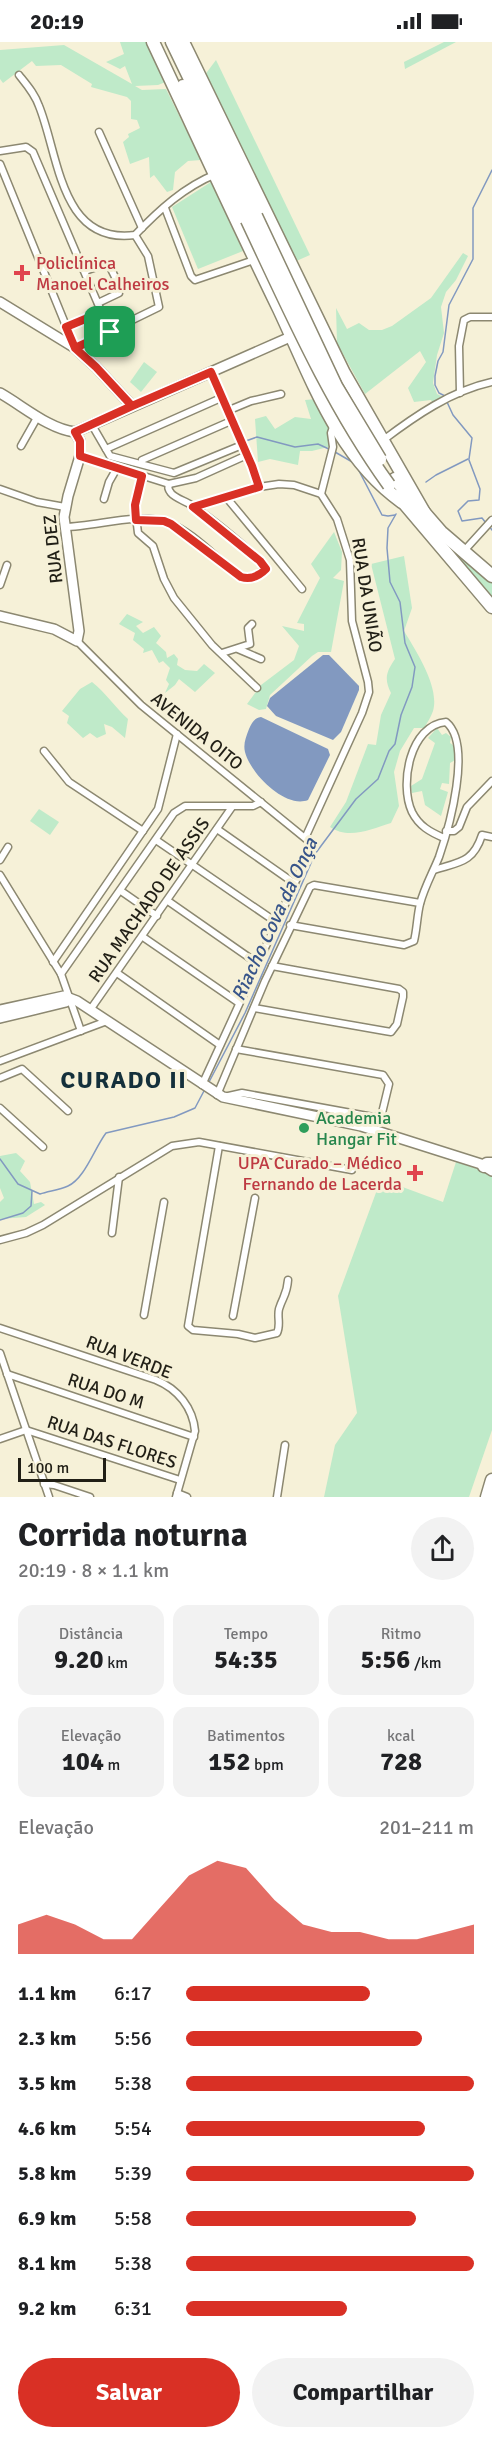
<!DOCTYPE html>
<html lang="pt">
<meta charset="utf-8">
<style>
:root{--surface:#fff;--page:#f2f2f2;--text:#202124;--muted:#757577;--accent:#d93025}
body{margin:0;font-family:Signika,sans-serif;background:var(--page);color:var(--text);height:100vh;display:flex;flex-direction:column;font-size:22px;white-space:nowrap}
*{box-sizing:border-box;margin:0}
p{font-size:20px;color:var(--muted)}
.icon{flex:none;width:33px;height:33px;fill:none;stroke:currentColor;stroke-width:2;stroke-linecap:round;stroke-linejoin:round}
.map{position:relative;height:1455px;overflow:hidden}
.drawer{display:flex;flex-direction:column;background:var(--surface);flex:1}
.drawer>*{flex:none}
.scale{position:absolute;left:18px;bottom:15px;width:88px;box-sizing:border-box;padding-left:6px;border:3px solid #211f16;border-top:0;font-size:16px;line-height:21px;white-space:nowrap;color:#211f16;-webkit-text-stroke:4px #f6f1d8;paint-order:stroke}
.pin{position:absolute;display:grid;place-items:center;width:51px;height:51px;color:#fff;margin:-26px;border-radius:12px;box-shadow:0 3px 9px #0006}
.round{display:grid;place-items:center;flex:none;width:63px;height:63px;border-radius:32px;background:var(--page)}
.overview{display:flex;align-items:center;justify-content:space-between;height:102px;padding:0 18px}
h1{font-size:33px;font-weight:800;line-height:45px}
.stats{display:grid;grid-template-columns:repeat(3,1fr);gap:9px;height:102px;padding:6px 18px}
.stats div{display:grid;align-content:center;border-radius:15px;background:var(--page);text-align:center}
.stats b{font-size:26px;font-weight:800}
.stats small{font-size:16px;font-weight:400}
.stats p{font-size:16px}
.chart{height:168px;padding:12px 18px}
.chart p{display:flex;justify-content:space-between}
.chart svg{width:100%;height:108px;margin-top:6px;fill:var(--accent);opacity:.7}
.cta{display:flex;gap:12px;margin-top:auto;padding:12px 18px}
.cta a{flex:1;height:69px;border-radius:36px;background:var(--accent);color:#fff;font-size:24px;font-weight:800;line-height:69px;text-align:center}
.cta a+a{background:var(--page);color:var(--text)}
ul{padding:0 18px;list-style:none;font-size:20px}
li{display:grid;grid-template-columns:96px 72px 1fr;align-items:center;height:45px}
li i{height:15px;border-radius:8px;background:var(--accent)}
.status{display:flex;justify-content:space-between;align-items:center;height:42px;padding:0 30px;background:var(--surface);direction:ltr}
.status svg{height:16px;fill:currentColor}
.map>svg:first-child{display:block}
.green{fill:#bfeac9}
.water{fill:#8299c0}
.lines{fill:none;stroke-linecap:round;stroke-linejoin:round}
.stream{stroke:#8299c0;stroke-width:1.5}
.street-casing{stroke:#8c8871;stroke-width:9}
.secondary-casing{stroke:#8c8871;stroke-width:12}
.highway-casing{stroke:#8c8871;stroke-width:15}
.street{stroke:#fff;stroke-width:6}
.secondary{stroke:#fff;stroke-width:9}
.highway{stroke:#fff;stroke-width:12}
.highway-bridge-casing{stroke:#8c8871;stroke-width:15;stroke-linecap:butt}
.highway-bridge{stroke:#fff;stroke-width:12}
.route-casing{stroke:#fff;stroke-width:12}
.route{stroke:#d93025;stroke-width:8}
.health-dot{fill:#e0444e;stroke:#f6f1d8;stroke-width:2}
.leisure-dot{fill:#2e9e5b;stroke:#f6f1d8;stroke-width:2}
.labels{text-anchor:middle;stroke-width:6;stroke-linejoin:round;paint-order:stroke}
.health-label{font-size:18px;fill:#be3a42;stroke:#f6f1d8;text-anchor:start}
.street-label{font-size:18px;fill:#211f16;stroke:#f6f1d8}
.leisure-label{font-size:18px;fill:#27864d;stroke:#f6f1d8;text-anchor:start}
.water-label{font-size:20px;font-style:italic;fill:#38558a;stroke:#f6f1d8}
.district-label{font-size:24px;font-weight:bold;letter-spacing:1.5px;fill:#14303b;stroke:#f6f1d8}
</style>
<div class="status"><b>20:19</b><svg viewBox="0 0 49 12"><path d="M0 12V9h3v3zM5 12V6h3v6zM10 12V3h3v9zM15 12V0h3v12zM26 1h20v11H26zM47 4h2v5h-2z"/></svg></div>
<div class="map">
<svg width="492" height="1455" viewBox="0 0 492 1455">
<rect width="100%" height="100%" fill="#f6f1d8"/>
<g class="green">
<path d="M120,0H148L168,39L158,43L135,44L142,48L166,47L201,118L188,119L175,130L173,148L167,150L154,133L150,136L149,115L130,122L123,100L129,95L128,92L140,86L137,78L131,77V59L127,55L91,45L92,42L61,23L36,24L32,19L3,41L0,37V8L64,3L132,42L125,24L120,27L106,20L124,12Z"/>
<path d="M444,0H456L405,27L404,20Z"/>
<path d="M216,18L310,213L294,220L204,34Z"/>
<path d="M211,140L243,209L198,227L172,165Z"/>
<path d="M463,211L468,214L456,238L446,250L441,265L444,291L437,313L433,341L437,352L445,356L433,361L431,358L414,360L408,346L426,320L420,309L365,352L337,301L336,266L347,287L359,281L369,288H382L392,284L431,256Z"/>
<path d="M144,320L157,330L141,350L130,340Z"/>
<path d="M316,357L329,386L332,404L312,409H300L298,423L270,417L258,420L255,377L266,374L275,387L295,375L311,377L305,358Z"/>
<path d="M433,487L492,539V559Z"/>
<path d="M334,490L342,510L341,528L333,536L344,539L331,610H318L312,614L270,653L266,667L259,668L247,662L261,643L294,618L299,604L282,584L304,589V582L297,581L320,536L311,522Z"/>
<path d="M404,514L412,566L404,589C416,609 440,645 433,669C431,675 427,681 424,686H414L400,709L394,730L399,764L391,781C371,787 349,798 330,785L346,760L368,702L376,703L381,673L391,651C384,637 386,630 395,617L371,522Z"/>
<path d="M127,572L143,580L136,584L143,591L154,585L161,594L156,601L166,610L167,616L174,612L178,617L177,623L185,628L197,629L204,622L215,631L195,650L179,637L175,643L165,651L169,642L166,638L170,626L163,619L159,621L152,608L143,611L144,607L133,598L135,591L119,582Z"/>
<path d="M92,640C106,651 115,665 128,677L125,696L112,685L104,682L106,692L97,696L90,691L83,696L67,681L69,674L62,669L80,647Z"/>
<path d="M437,686L442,693L446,691L451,695L450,701C455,704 458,711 457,717L450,721L449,742L442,741L440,747L448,750L441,774L425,763L422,749L412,751L411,744L422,737L435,701L428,696Z"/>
<path d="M39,767L59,780L50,793L30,779Z"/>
<path d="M16,1111L25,1119L20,1129L30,1140L34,1162L41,1160L45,1163L26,1175L0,1177V1160L4,1156L0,1146V1114Z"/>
<path d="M456,1120L487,1130L492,1133V1388L469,1455H324L335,1403L357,1371L338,1254L381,1137L443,1160Z"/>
</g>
<g class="water">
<path d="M323,613H329L359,644V648L341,690L333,698L276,674L267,664L270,656Z"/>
<path d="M261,675L328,707L330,713L308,758C285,767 250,731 245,710C243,702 246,695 249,687C252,681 254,676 261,675Z"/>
</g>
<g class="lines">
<g class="stream">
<path d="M445,354L439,351L435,343V334L438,319L443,310L449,263L473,217V166L492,128"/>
<path d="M447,360L453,373L472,396L469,417"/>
<path d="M243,400L257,395L295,405L318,402L331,408"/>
<path d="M335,410L354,421"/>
<path d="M469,418L480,447L479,458L468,459L458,469L462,479L482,476L486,481"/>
<path d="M357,425L382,473L388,474L395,473"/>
<path d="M426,440L436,433L468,417"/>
<path d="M489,484L492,488"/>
<path d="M209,1040L245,971L315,812L356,757L378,737L389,709L395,702L401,673L412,645L415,625L405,601L400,560L390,540L387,506L388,486L396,472"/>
<path d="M0,1117L18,1142L40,1152C49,1149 59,1148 68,1144C85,1136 94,1107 106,1091L174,1075L195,1066L205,1047"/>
<path d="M0,1178L23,1171L31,1164L32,1149"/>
</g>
<defs>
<g id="street">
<path d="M19,33C27,43 35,52 39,64C59,113 60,203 135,193C159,168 184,145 216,132"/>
<path d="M99,90L142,186"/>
<path d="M0,109L26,105L33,110L110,290"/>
<path d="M0,122L75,306L159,265L148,214L135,193"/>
<path d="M165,166L191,234L195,238L254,218"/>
<path d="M85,229L108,221L118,241L119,251L98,261"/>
<path d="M66,285L102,269"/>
<path d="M211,330L252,424L259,445"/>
<path d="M460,351L459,304L464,278L470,275H492"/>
<path d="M227,369L251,359L281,352"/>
<path d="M92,383L110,414L174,431L242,403"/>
<path d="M382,399C415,374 451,349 492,340"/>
<path d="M21,404L38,374"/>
<path d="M106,407L221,356"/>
<path d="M80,414L169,442L196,436L247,413"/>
<path d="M142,418L231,379"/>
<path d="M143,434L135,466L138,491L153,504L164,537L174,556L212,603L257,646"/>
<path d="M0,447L37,460L65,465"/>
<path d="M321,452L333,405L331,391L334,382"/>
<path d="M226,455L302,547"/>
<path d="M104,457L109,440L117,426"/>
<path d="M193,465L259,445L279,442L294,443L321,452L337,477L350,518L352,579L368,640L369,650L362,671L306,794"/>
<path d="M64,485C97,485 135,470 166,480C193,489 218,519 241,535H253L265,528C263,516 205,472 191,463C185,459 175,456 171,451C168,447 168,446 169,442"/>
<path d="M463,510L492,478"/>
<path d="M0,543L7,523"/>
<path d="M77,599L141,663L311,801L310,808L202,1043"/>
<path d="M238,607L261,617"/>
<path d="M222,611L250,602L248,586L252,582"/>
<path d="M44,709L69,740L143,789"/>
<path d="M217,787L294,841"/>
<path d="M446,789H454L459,785L467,765L492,739"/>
<path d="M156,798L276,880"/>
<path d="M0,818L8,805"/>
<path d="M434,828C459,820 473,821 482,793L492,795"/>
<path d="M0,833L61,932L81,989"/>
<path d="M121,849L157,874"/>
<path d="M168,859L257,921"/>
<path d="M290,883L404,903L414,899C417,887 417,874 420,862C424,846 433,830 439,815C449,786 473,702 446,680C410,683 399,742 412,770C419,784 430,790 444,796"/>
<path d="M143,895L239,961"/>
<path d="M53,920L158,767L177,692"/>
<path d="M117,931L220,1003"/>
<path d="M61,932L174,771L185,764H253L261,760"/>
<path d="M254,966L385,989L391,990L397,982L403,955V950L399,947L272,924"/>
<path d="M90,968L232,765"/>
<path d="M0,1019L107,979"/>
<path d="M0,1036L22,1027L68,1069"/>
<path d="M217,1053L265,939L310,845L314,843L420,861"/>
<path d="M224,1055L242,1051L373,1075L379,1074L382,1071L389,1042L383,1033L236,1007"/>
<path d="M0,1066L43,1105"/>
<path d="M219,1104L188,1284L193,1288L238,1292L255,1296L277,1291C281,1283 277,1275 279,1267C283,1254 287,1253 288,1238"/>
<path d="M112,1191L119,1135"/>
<path d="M0,1198L26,1191L43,1183L172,1104L199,1100L352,1128"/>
<path d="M144,1273L164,1160"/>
<path d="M233,1274L255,1156"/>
<path d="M0,1286L156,1338C178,1347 193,1366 195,1389L176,1455"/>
<path d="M0,1311L49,1455"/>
<path d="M7,1332L194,1395"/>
<path d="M0,1397L26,1388L180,1438"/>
<path d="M44,1442L54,1443L90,1455"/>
<path d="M177,1451L187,1455"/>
<path d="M277,1455L285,1403"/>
</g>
<g id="secondary">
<path d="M0,260L75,306L96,325L132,364"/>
<path d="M0,351C23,364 49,387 75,390L297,292"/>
<path d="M0,574L54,587L77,599L79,589L64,475L68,454L80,414V399L75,390"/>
<path d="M0,968L64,954L77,959L223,1055L361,1084L481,1122L492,1129"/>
<path d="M0,976L66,960"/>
</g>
<g id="highway">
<path d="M153,0C195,89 236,179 279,267C311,335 338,415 402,460"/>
<path d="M172,0L256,174"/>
<path d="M183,0L344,331L425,472"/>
<path d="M183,44L247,178"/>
<path d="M395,437L441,490L492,534"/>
<path d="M398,454L492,565"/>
<path d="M484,1124L487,1122H492"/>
<path d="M487,1455L492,1438"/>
</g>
</defs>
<use href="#street" class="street-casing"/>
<use href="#secondary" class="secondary-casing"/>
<use href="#highway" class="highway-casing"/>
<use href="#street" class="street"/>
<use href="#secondary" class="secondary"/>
<use href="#highway" class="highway"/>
<defs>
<g id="highway-bridge">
<path d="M256,174L336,344L380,417"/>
<path d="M247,178C290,269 330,361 389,443"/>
</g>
</defs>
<use href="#highway-bridge" class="highway-bridge-casing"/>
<use href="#highway-bridge" class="highway-bridge"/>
</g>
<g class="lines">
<defs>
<path id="route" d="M110,290L75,306L96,325L132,364L75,390L80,399V414L142,434L135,463L136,478L164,479L171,482L241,535C251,538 259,534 266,527L260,519L193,465L259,445L252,424L211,330L132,364L96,325L75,306L66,285L102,270L110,290"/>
</defs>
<use href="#route" class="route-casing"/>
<use href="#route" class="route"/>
</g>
<g class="health-dot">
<path d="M19 222h6v6h6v6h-6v6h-6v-6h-6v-6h6z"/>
<path d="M412 1122h6v6h6v6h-6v6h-6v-6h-6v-6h6z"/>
</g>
<circle class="leisure-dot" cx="304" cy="1086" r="6"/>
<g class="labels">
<g class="health-label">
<text x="36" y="227">Policlínica<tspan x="36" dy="21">Manoel Calheiros</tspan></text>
<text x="402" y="1127" text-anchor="end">UPA Curado – Médico<tspan x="402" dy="21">Fernando de Lacerda</tspan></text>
</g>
<g class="street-label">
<text transform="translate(53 507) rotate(-96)" y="6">RUA DEZ</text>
<text transform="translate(367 553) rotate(81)" y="6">RUA DA UNIÃO</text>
<text transform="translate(197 689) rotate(39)" y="6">AVENIDA OITO</text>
<text transform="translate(149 858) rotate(-55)" y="6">RUA MACHADO DE ASSIS</text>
<text transform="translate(129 1315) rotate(21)" y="6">RUA VERDE</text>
<text transform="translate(106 1349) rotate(18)" y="6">RUA DO M</text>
<text transform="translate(112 1400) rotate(18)" y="6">RUA DAS FLORES</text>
</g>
<g class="leisure-label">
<text x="316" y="1082">Academia<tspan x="316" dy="21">Hangar Fit</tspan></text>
</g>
<g class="water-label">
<text transform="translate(274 877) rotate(-65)" y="7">Riacho Cova da Onça</text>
</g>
<g class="district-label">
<text x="124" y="1046">CURADO II</text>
</g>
</g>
</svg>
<div class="scale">100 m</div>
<div class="pin" style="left:110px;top:290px;background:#1e9e55"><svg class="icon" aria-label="arrive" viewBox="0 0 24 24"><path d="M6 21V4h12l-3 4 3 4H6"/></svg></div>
</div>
<section class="drawer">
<div class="overview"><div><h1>Corrida noturna</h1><p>20:19 · 8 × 1.1 km</p></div><a class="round"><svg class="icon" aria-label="share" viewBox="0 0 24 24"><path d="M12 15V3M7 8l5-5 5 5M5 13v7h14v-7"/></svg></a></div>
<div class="stats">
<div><p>Distância</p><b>9.20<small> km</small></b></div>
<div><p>Tempo</p><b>54:35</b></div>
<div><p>Ritmo</p><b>5:56<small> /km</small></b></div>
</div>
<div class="stats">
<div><p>Elevação</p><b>104<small> m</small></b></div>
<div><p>Batimentos</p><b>152<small> bpm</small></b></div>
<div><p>kcal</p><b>728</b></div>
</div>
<div class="chart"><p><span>Elevação</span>201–211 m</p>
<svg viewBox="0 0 160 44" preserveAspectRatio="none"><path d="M0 44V32L10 28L20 32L30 38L40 38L50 25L60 12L70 6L80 9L90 22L100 32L110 35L120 35L130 38L140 38L150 35L160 32V44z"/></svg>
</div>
<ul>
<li><b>1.1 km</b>6:17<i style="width:64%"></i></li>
<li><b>2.3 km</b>5:56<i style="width:82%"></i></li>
<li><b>3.5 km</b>5:38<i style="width:100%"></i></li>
<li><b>4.6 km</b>5:54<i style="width:83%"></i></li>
<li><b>5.8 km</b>5:39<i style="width:100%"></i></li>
<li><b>6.9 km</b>5:58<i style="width:80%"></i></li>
<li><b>8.1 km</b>5:38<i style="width:100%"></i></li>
<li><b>9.2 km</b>6:31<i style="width:56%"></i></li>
</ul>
<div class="cta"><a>Salvar</a><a>Compartilhar</a></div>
</section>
